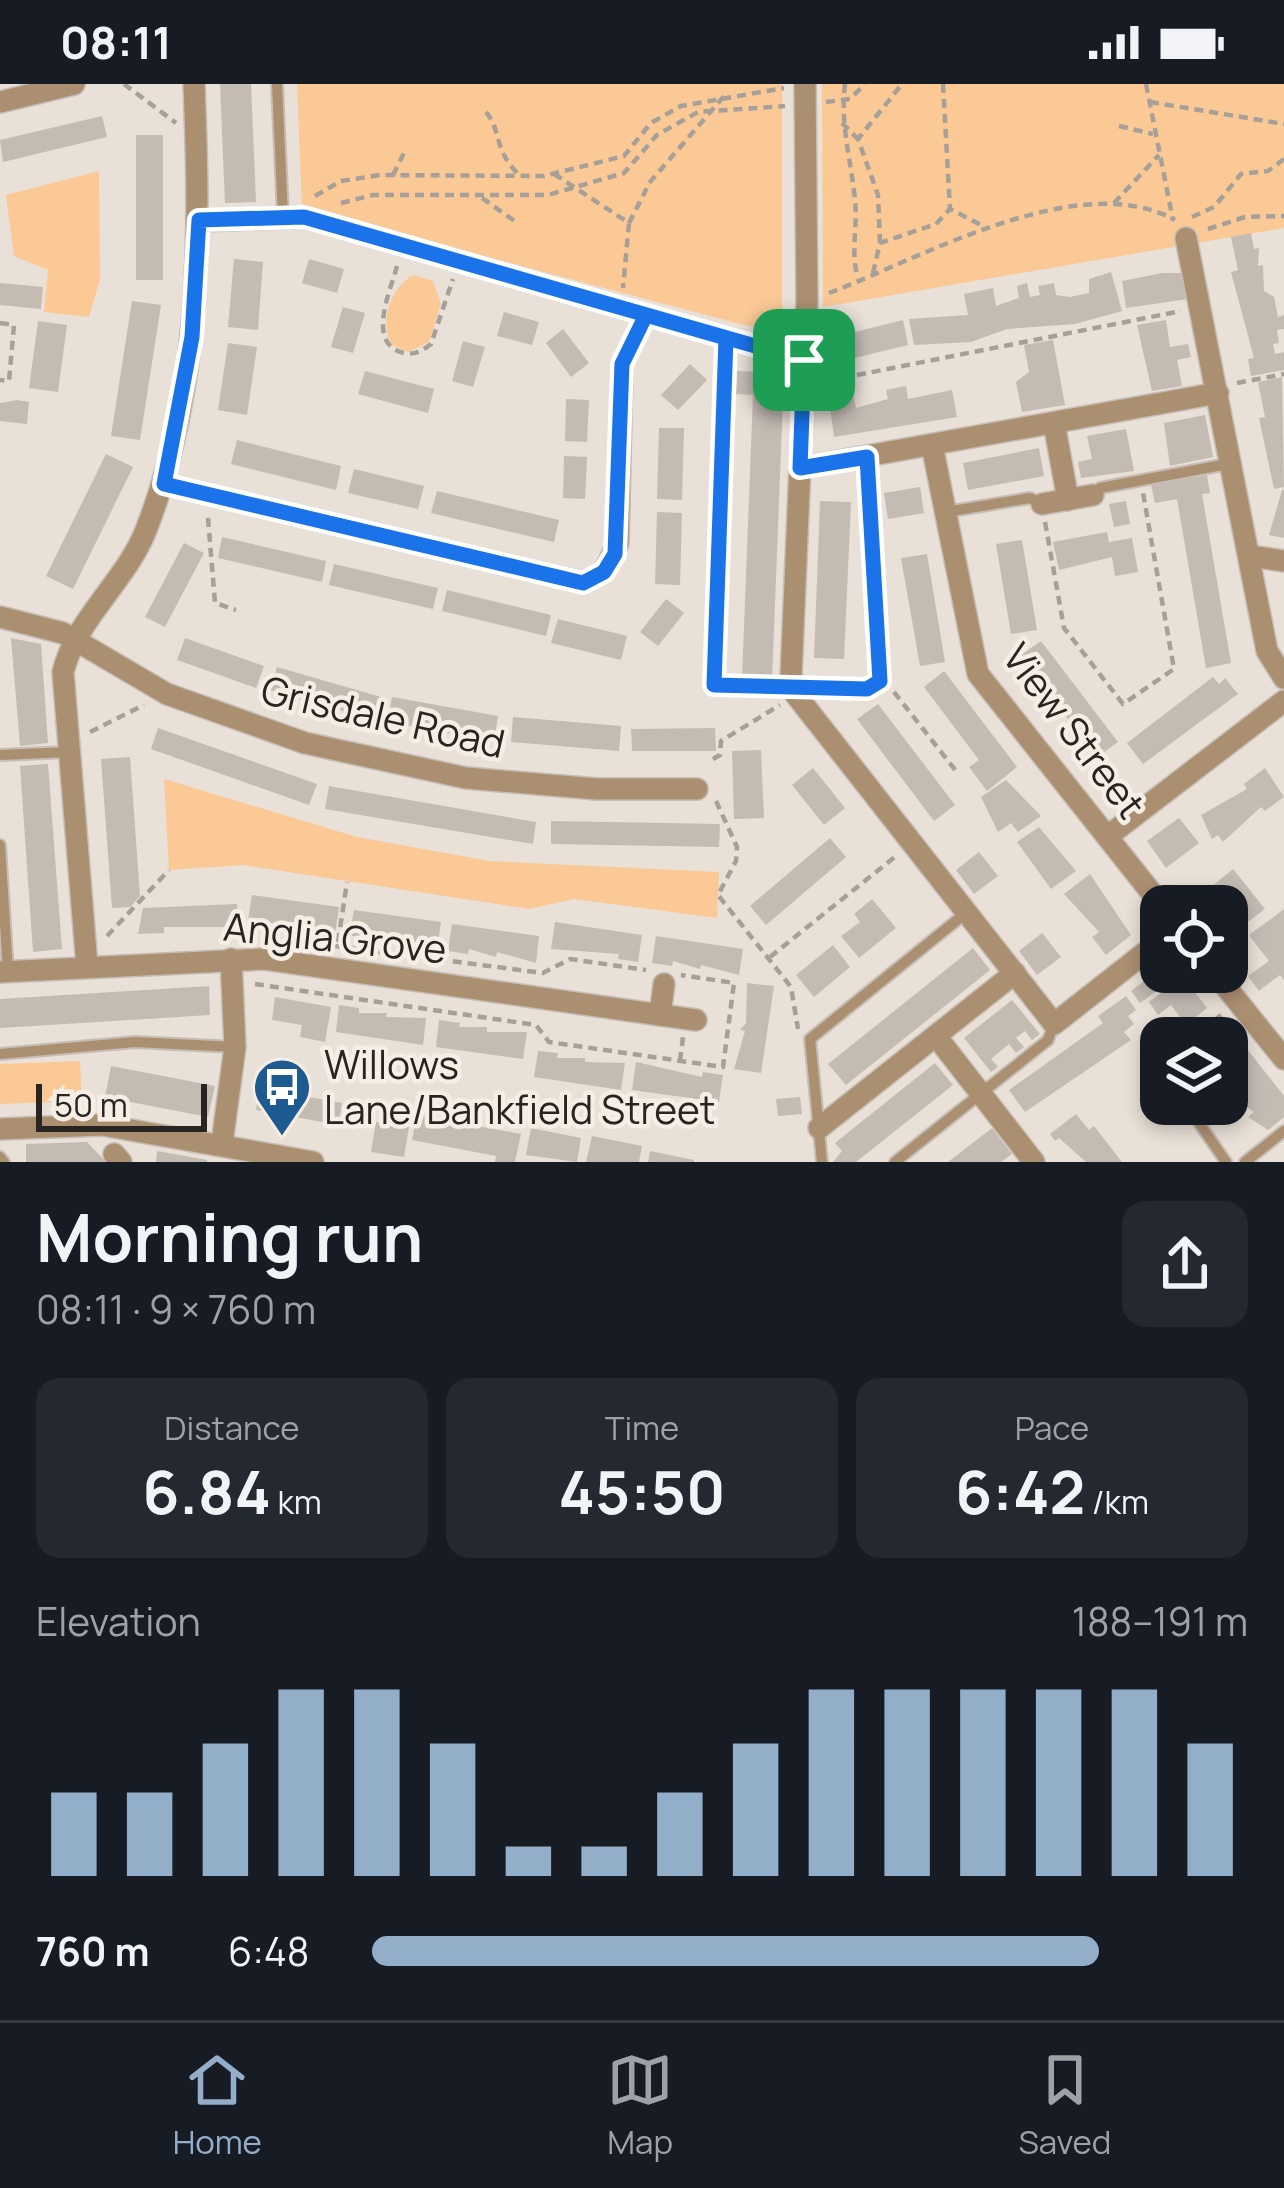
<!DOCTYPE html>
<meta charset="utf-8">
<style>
:root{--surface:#171b24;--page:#242831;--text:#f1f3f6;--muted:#9ea1a6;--line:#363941;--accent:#92aec9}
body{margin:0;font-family:Manrope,sans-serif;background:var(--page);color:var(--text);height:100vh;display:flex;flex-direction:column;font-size:45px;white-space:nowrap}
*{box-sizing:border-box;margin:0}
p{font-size:39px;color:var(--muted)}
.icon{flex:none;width:66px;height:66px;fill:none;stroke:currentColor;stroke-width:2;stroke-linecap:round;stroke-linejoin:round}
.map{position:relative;height:1078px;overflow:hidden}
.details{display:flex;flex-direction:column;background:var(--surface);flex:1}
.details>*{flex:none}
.buttons{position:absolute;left:1140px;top:801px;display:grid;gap:24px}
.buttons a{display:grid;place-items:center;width:108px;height:108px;border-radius:24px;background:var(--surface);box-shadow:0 6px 18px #0003;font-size:60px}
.scale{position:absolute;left:36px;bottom:30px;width:171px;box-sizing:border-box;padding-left:12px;border:6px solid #272421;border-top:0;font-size:33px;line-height:42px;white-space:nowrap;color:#272421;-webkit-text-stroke:9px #f6ede4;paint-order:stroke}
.pin{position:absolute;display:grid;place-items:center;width:102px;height:102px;color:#fff;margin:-51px;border-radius:24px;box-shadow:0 6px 18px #0006}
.round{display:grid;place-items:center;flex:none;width:126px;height:126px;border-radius:24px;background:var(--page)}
.headline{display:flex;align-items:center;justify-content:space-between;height:204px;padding:0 36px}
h1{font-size:66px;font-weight:700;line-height:90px}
.figures{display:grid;grid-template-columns:repeat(3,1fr);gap:18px;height:204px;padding:12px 36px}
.figures div{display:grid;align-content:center;border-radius:24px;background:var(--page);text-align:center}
.figures b{font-size:60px;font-weight:700}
.figures small{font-size:33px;font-weight:400}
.figures p{font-size:33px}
.chart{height:336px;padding:24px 36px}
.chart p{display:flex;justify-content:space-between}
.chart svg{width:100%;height:216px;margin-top:12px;stroke:var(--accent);stroke-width:6}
ul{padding:0 36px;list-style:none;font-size:39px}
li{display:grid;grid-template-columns:192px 144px 1fr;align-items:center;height:90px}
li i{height:30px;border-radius:15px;background:var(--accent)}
.status{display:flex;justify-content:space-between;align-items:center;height:84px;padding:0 60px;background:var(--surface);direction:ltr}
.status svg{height:33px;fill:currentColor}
.menu{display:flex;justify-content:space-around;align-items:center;height:168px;border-top:3px solid var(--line);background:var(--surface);font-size:33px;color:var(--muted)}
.menu a{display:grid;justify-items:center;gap:6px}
.menu .on{color:var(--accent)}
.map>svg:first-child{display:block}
.green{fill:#fac996}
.building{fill:#c4bbb3}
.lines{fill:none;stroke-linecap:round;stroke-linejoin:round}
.service-casing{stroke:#c6beb6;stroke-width:14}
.minor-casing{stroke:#c6beb6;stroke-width:24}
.path{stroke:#a6a099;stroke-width:4.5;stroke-dasharray:9 6;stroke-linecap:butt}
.service{stroke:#ab8f71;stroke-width:10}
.minor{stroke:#ab8f71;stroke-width:21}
.route-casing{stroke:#fff;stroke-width:24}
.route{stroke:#1a73e8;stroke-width:15}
.labels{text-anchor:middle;stroke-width:9;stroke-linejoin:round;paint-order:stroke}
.street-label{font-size:39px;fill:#272421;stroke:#f6ede4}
.poi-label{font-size:39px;fill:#272421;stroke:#f6ede4;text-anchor:start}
</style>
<div class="status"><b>08:11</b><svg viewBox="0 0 49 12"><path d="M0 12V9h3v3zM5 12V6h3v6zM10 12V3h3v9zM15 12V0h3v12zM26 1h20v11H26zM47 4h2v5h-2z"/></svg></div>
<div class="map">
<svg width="1284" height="1078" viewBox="0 0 1284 1078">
<rect width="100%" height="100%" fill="#e9e0d7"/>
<g class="green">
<path d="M297,0H782V238L764,245L740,240L302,124Z"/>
<path d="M822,0H1284V144L823,223Z"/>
<path d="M99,87L100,195L89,233L44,228L48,186L14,172L6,111Z"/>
<path d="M414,191L433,197L441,220L429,258L408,268L392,261C378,239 391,202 414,191Z"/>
<path d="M164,695L357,753L489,777L719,788L717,834L574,815L529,825L243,781L169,786Z"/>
<path d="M80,977L82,1017L0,1020V980Z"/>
</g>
<g class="building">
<path d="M220,0H251L256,118L225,119Z"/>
<path d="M102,32L107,53L3,78L0,56Z"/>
<rect x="136" y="51" width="27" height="145"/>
<path d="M1251,149L1254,165L1259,164L1258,182L1263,181L1264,207L1274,213L1278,233L1284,231V245L1277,246L1279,259L1273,260L1275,270L1284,268V286L1251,292L1248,275L1254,274L1231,188L1238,186L1231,153Z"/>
<path d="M234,175L263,178L258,246L228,243Z"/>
<path d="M309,175L344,185L337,209L302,199Z"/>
<path d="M1111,188L1122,227L1075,240L1007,245L971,258L914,261L909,235L968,231L964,210L993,204L996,222L1019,214L1017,202L1027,199L1030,213L1040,211L1038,202L1054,199L1056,211L1070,213L1089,209V195Z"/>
<path d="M1162,189H1182L1188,215L1126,224L1122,197Z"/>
<path d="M0,199L43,203L41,225L0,221Z"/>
<path d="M132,217L161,221L140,356L111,352Z"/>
<path d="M343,223L365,229L353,269L331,263Z"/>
<path d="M504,228L539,238L532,261L497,252Z"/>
<path d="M852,236L855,248L903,236L908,261L830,280L825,254L845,250L843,238Z"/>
<path d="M1166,236L1170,263L1188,260L1191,273L1177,276L1182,302L1152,307L1137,241Z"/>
<path d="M38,237L67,241L58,308L29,304Z"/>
<path d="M563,245L589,279L571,293L546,259Z"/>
<path d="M1053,256L1065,321L1022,328L1016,298L1029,288L1024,261Z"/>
<path d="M463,257L485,263L473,303L452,297Z"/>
<path d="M228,259L257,263L247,331L218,326Z"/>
<path d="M690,280L707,296L678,326L661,311Z"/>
<path d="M365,287L434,305L428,329L358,310Z"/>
<path d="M737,287L784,289L772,597L742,595L753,311L736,310Z"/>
<path d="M1282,293L1284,403L1274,405L1259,334L1265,333L1258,298Z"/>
<path d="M906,302L908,315L952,306L957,333L834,353L829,315L853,310L856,324L888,315L886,306Z"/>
<path d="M566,315L589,316L587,358L565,357Z"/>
<path d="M17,316L29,318L27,340L0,337V319Z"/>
<path d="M1205,331L1213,373L1170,382L1164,339Z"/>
<path d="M659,344H684L682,416L657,415Z"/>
<path d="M1126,345L1134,387L1081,394L1078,378L1092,375L1087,352Z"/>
<path d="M237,356L341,382L336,406L231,380Z"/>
<path d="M1039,364L1044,392L968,406L963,379Z"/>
<path d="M106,370L133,383L73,505L46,492Z"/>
<path d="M564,372L587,373L585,415L563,414Z"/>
<path d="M354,385L424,402L418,425L348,409Z"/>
<path d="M1207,391L1210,409L1202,410L1231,579L1206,584L1177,415L1155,419L1151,401Z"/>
<path d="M920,403L924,429L888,435L884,409Z"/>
<path d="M1282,406H1284V454L1269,451Z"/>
<path d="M437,407L559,436L554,458L431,429Z"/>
<path d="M820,417L851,418L844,575L814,574Z"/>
<path d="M1126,417L1130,440L1114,443L1109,420Z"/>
<path d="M657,428L682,429L680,501L655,500Z"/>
<path d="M1107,448L1109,458L1132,454L1138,488L1115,492L1112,473L1059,486L1053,458Z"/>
<path d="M222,453L326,477L322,498L218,474Z"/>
<path d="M1022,456L1037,546L1011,550L996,460Z"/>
<path d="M184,459L204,469L165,543L145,533Z"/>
<path d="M927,470L945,578L920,582L901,474Z"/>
<path d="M334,480L438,504L433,525L329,501Z"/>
<path d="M447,506L551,531L546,552L442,527Z"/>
<path d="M666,515L684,529L658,562L640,548Z"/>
<path d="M558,535L627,552L621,576L551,559Z"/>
<path d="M11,554L41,560L48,659L20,662Z"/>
<path d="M185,554L264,582L256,604L177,576Z"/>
<path d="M1041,557L1118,658L1097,673L1020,572Z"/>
<path d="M277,583L381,613L374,636L270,606Z"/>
<path d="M944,587L1017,683L987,707L969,683L979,676L924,603Z"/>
<path d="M1213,593L1219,600L1225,594L1238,610L1143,680L1127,659Z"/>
<path d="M392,613L498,632L494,657L388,638Z"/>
<path d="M878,620L955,721L934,737L857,635Z"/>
<path d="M513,633L621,642L619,667L511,658Z"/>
<path d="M158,644L317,700L309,721L151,665Z"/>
<path d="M715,644L716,667H632L631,645Z"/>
<path d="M761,666L764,734L734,735L732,667Z"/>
<path d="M130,673L140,812L130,823L112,824L101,675Z"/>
<path d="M48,680L62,865L33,868L20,682Z"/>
<path d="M813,684L845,724L824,741L792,701Z"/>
<path d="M1265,684L1284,713L1265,727L1261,723L1223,758L1218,751L1212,755L1201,731L1247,705L1244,700Z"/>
<path d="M1006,696L1041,732L1018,748L1011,739L998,748L981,713Z"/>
<path d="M329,702L536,738L533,760L325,725Z"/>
<path d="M1179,734L1199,759L1166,784L1147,757Z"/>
<path d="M551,737L720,740L719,763L551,760Z"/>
<path d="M1039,743L1076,787L1051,805L1017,758Z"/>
<path d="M830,754L846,773L766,841L750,822Z"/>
<path d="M979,768L998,792L974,810L956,786Z"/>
<path d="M1233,785L1265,825L1236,847L1227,836V822H1216L1205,808Z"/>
<path d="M1090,790L1131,851L1106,871L1092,853L1099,848L1064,810Z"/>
<path d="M252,811L339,823L335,850L315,847V842L248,837Z"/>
<path d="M872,815L896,844L859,874L841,852L860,838L854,830Z"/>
<path d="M237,820L238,843H164V849L138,850L143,824Z"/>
<path d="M1284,825V896L1280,891L1259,907L1248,892L1269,877L1249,851Z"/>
<path d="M354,826L441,838L437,865L398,854L397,859L389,858L390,853L349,852Z"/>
<path d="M555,838L642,851L638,878L618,875L619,870L551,865Z"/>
<path d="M452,840L539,852L536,879L497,868L496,873L469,865L468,870L448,867Z"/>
<path d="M1042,849L1061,873L1037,891L1019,867Z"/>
<path d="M656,852L743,865L739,891L701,881L700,885L673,877L672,882L652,879Z"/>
<path d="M833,861L850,883L814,913L796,891Z"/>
<path d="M973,864L990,886L846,1001L828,980Z"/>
<path d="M1161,884L1179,888L1207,924L1186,941L1171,921L1158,931L1149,918L1161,909L1159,905L1140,919L1131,907Z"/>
<path d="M747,899L774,902L761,989L734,985L745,947L740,946L746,939Z"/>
<path d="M209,902L210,931L0,944V915Z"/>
<path d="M1126,912L1136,926L1128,932L1134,940L1124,948L1131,956L1025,1028L1009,1006L1103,939L1098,932Z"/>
<path d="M275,913L331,923L325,958L300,953L302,941L272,936Z"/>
<path d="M1012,916L1040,950L1032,956L1025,947L1021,950L1016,954L1024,963L1016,969L1009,960L991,975L998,983L991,988L964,954Z"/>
<path d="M339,921L359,924V929H387L386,933L426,934L423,961L336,948Z"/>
<path d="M439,936L460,939L459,943H487V948H527L523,975L436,963Z"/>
<path d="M1224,936L1284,1012V1033L1268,1046L1248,1033L1254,1028L1234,1014L1240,1009L1235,1003H1227V954H1203Z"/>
<path d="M538,967L558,969L557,974H585V978L625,979L621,1006L534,993Z"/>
<path d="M636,978L702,993L703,988L723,991L719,1018L632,1006Z"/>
<path d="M935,979L953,1001L856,1078H833L842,1067L835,1059Z"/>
<path d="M111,982L215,1002L208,1033L105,1013Z"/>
<path d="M260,1004L342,1019L339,1041L256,1026Z"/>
<path d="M800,1013L802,1030L778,1032L776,1015Z"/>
<path d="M457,1024L469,1026L467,1040L521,1050L515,1078H495L496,1072L412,1056L417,1030L455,1038Z"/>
<path d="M1076,1030L1089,1046L1094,1042L1122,1078H1086L1059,1054L1055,1057L1050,1050Z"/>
<path d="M376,1038L409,1043L404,1073L371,1068Z"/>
<path d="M531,1044L581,1054L577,1078L526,1071Z"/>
<path d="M992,1044L1012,1070L1001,1078H948Z"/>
<path d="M592,1052L642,1062L639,1078H586Z"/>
<path d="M87,1058L106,1078H26V1060Z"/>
<path d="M157,1067L207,1076V1078H156Z"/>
<path d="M650,1067L694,1076V1078H648Z"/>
</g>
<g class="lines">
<defs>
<g id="service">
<path d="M277,0L283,133"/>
<path d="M726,254L714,601L867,605L881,597L867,374"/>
<path d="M1093,411L1100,404L1233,379"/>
<path d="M946,428L1030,414L1042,420"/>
<path d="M0,671L69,668"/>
<path d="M0,761L8,888"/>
<path d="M0,970L135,958L235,963"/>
<path d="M1158,986L1161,990"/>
<path d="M1186,1020L1226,1078"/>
<path d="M0,1073L4,1078"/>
<path d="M822,1078L810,955L967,828"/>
<path d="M895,1078L1048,956L1054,940"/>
<path d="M1245,1078L1284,1047"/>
</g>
<g id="minor">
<path d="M805,0L807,217L791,593L796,611L1054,940L1161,856"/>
<path d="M0,18L74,0"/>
<path d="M199,137L304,133L804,276"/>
<path d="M1186,154L1267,567L1284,594"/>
<path d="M1054,339L1068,416"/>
<path d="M932,361L978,590L1162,822"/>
<path d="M800,384L1218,309"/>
<path d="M164,400L583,499L604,488L618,459L622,280"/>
<path d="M1042,420L1093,411"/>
<path d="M1250,472L1284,477"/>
<path d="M0,533L63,549L167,610L305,659L466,694L597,705H697"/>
<path d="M1108,752L1284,617"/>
<path d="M87,882L63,588C76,535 126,497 146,446C202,303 200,151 194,0"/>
<path d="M0,888L264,875L696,936"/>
<path d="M1214,888L1284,975"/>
<path d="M660,931L664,900"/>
<path d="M936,952L1034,1078"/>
<path d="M819,1044L1015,889"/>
<path d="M0,1045L102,1041L313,1078"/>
<path d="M222,1059L235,963L231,875"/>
<path d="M114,1070L121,1078"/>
</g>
</defs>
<use href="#service" class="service-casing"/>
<use href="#minor" class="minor-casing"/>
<g class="path">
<path d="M124,0L176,39"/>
<path d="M845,0C840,42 851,75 855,116C858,143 850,168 858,194"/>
<path d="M943,0L950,125"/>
<path d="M1146,0L1173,136"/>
<path d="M826,18L850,15L865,0"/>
<path d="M1150,18L1284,40"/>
<path d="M486,28C503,49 492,65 521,93"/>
<path d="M842,39L858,55"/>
<path d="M1119,42L1153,50"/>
<path d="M554,90L629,139L623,204"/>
<path d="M393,91L406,65"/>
<path d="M315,112L341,97L380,91L544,92L624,72L651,39L681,22L784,4"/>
<path d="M482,114L516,138"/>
<path d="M341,119L373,111H548L624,89L657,51L698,28L785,22"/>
<path d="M1114,119L1159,71"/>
<path d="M1192,133L1214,123L1241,90L1268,87L1284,75"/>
<path d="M629,139L650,98L725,11"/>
<path d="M1208,145L1245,133L1284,132"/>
<path d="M880,159L878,111L858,55L902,0"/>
<path d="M397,182C391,206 365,260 404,269C415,271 422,267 431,260L453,195"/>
<path d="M873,189L880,159L936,140L950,125L985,143"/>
<path d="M829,209C922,174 1079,83 1175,136"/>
<path d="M0,239L14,241L9,297L0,296"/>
<path d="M857,291L1181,227"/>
<path d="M1237,299L1284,290"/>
<path d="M208,434L215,519L236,526"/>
<path d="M1045,438L1064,544L1123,620L1174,585L1143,409"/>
<path d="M894,608L956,687"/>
<path d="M90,648L144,621"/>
<path d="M713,675L720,671L721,657L780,621"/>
<path d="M716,717L737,763L736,777L718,811L791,903L798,945"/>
<path d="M107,852L169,786"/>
<path d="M304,858L543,889L570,875L646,886"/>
<path d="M338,858L347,798"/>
<path d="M770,873L896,772"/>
<path d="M255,900L536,941L549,958L723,983L734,899L681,891"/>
<path d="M1193,954L1221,931"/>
<path d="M680,977L683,953"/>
</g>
<use href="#service" class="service"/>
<use href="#minor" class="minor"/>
</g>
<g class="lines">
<defs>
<path id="route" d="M804,276L304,133L199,136L192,253L164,400L583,499L604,488L615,470L622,280L646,231L726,254L714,601L867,605L880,597L867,373L800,384L804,276"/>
</defs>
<use href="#route" class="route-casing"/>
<use href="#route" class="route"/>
</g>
<defs>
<symbol id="bus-pin" viewBox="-11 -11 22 30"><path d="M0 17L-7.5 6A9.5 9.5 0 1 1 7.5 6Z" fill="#1d5a91" stroke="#f6ede4"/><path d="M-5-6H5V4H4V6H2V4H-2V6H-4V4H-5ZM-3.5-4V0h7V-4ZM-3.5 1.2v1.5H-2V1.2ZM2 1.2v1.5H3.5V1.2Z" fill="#fff"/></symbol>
</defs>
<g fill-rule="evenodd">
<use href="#bus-pin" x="249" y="970" width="66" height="90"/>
</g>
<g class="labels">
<g class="street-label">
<text transform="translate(383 633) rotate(13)" y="14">Grisdale Road</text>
<text transform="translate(1074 647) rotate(53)" y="14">View Street</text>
<text transform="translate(335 854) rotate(6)" y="14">Anglia Grove</text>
</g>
<g class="poi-label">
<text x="324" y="995">Willows<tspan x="324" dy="45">Lane/Bankfield Street</tspan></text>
</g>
</g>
</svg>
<div class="buttons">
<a><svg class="icon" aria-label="locate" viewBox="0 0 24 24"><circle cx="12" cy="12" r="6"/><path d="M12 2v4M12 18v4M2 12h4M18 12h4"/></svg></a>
<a><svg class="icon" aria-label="layers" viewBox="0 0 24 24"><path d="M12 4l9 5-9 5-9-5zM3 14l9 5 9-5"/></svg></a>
</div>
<div class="scale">50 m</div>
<div class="pin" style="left:804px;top:276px;background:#1e9e55"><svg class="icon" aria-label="arrive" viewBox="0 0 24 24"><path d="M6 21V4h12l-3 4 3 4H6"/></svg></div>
</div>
<section class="details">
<div class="headline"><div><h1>Morning run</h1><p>08:11 · 9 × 760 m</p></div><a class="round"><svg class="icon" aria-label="share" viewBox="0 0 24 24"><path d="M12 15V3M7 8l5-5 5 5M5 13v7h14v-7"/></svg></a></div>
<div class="figures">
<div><p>Distance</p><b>6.84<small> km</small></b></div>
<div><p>Time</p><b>45:50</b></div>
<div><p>Pace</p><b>6:42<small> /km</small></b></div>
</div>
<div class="chart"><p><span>Elevation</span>188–191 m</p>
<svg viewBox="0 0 160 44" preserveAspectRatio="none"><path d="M5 44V27M15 44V27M25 44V17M35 44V6M45 44V6M55 44V17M65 44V38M75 44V38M85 44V27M95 44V17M105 44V6M115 44V6M125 44V6M135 44V6M145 44V6M155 44V17"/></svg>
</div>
<ul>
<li><b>760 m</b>6:48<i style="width:83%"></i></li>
</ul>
</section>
<nav class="menu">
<a class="on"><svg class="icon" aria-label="home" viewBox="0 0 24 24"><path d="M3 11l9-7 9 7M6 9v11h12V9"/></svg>Home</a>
<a><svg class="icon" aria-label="map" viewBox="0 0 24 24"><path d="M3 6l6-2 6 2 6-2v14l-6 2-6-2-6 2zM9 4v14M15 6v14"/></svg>Map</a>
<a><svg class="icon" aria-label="saved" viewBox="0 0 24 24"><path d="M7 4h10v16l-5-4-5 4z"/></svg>Saved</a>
</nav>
